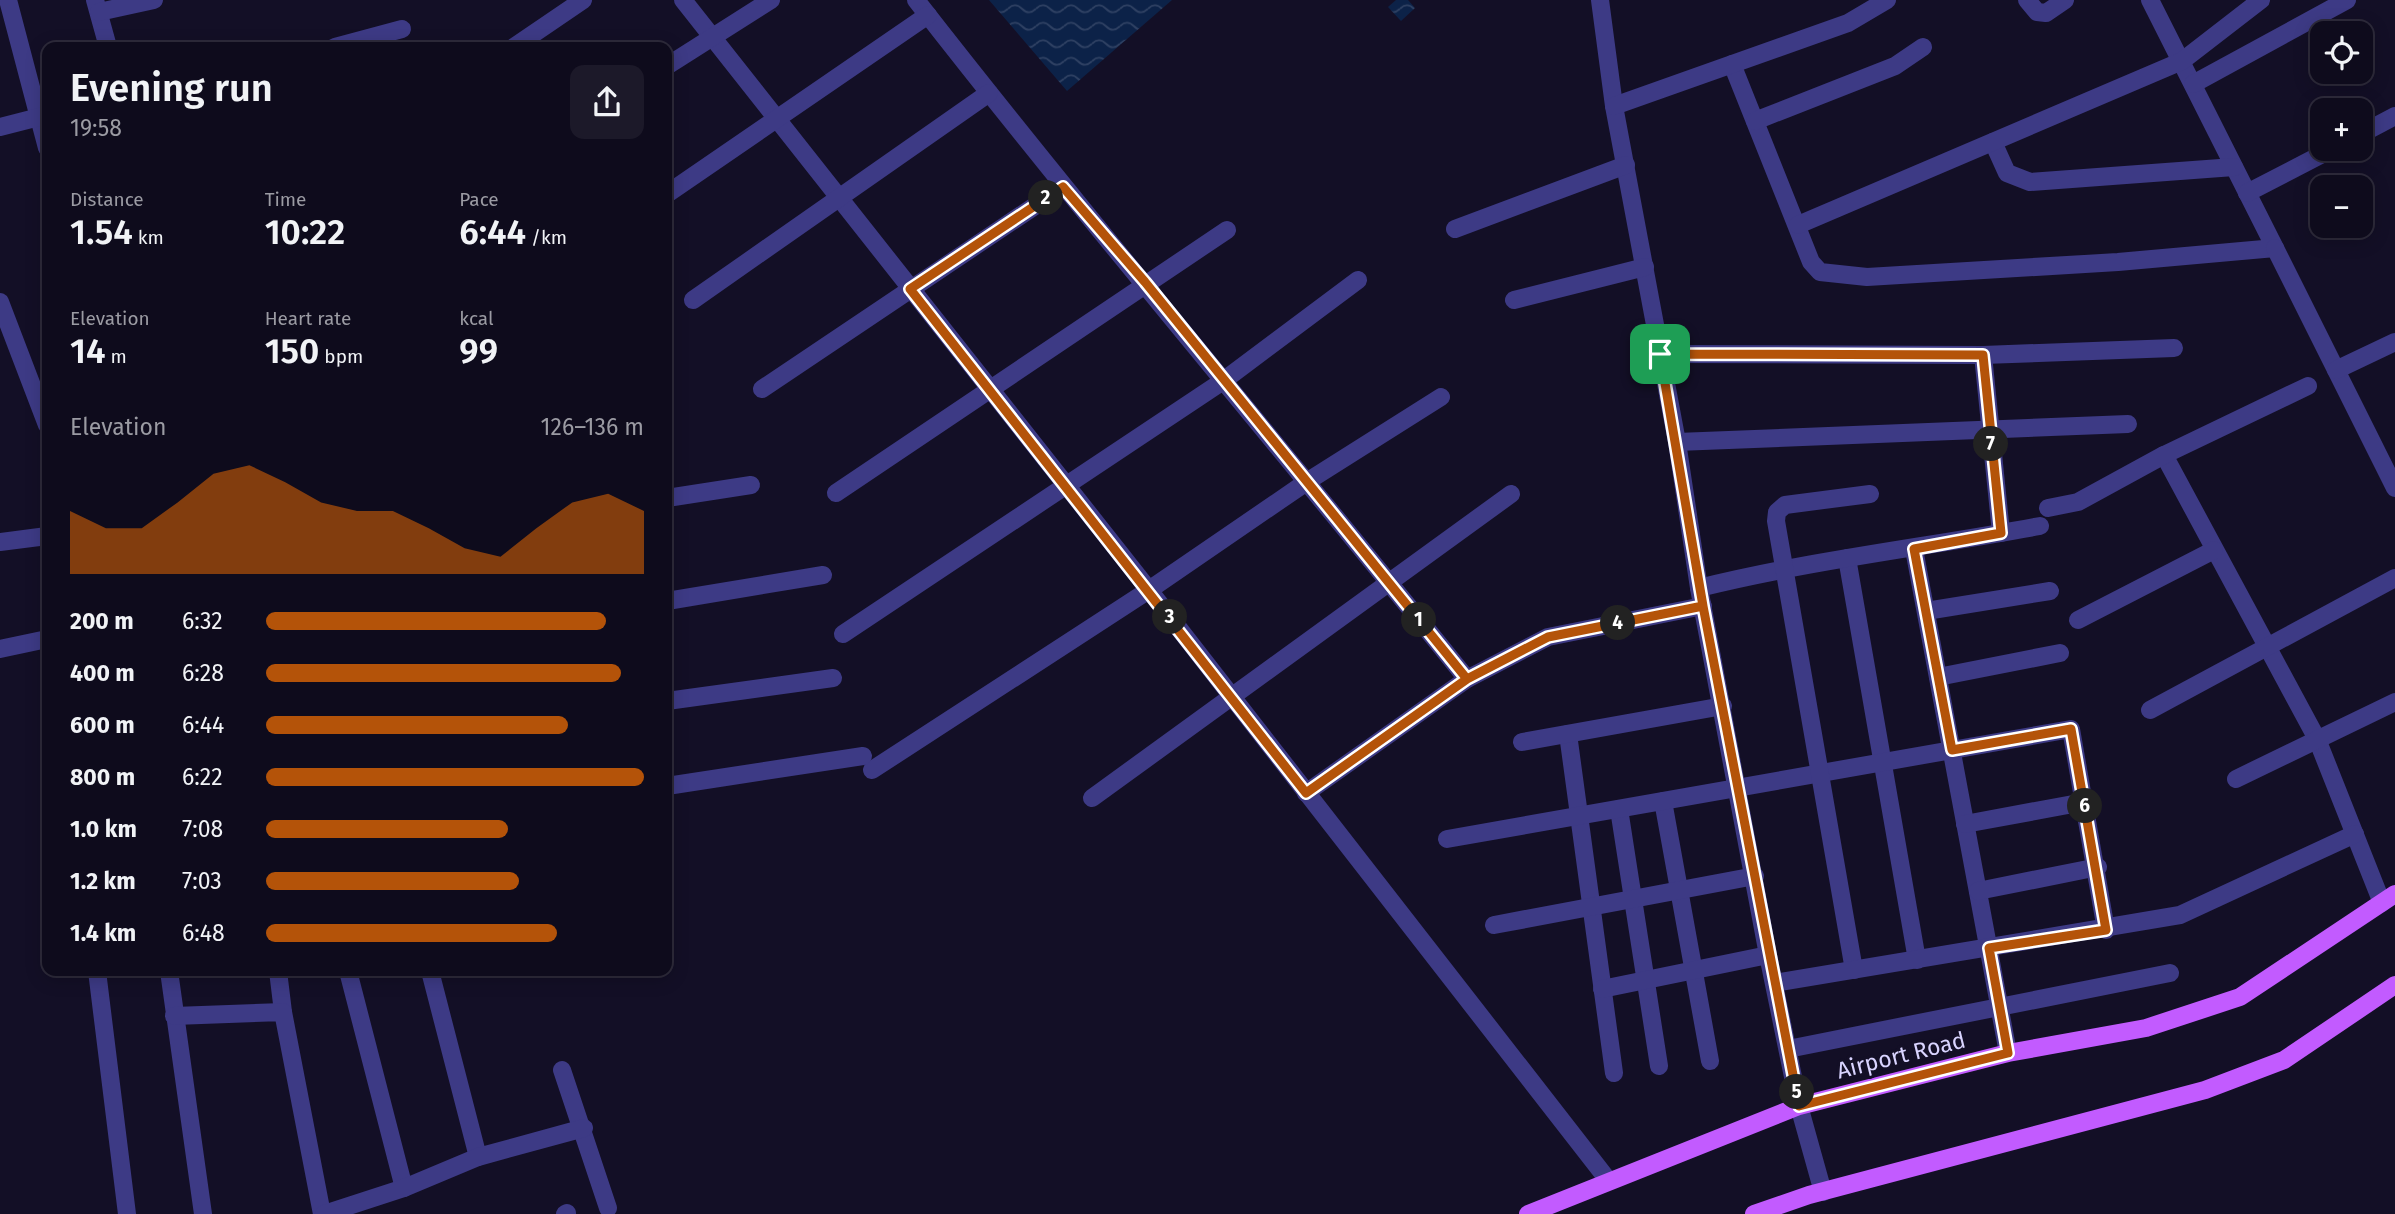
<!DOCTYPE html>
<meta charset="utf-8">
<style>
:root{--surface:#0e0b1c;--page:#1c1929;--text:#f1f3f6;--muted:#9b9ba3;--line:#2e2b3b;--accent:#b45309}
body{margin:0;font-family:"Fira Sans",sans-serif;background:var(--page);color:var(--text);height:100vh;display:flex;flex-direction:column;font-size:26px;white-space:nowrap}
*{box-sizing:border-box;margin:0}
p{font-size:23px;color:var(--muted)}
.icon{flex:none;width:38px;height:38px;fill:none;stroke:currentColor;stroke-width:2;stroke-linecap:round;stroke-linejoin:round}
.map{position:relative;flex:1;overflow:hidden}
.panel{position:absolute;left:42px;top:42px;width:630px;height:934px;display:flex;flex-direction:column;background:var(--surface);border-radius:14px;box-shadow:0 4px 18px #0003,0 0 0 2px var(--line)}
.panel>*{flex:none}
.buttons{position:absolute;left:2310px;top:21px;display:grid;gap:14px}
.buttons a{display:grid;place-items:center;width:63px;height:63px;border-radius:14px;background:var(--surface);box-shadow:0 4px 18px #0003,0 0 0 2px var(--line);font-size:35px}
.pin{position:absolute;display:grid;place-items:center;width:60px;height:60px;color:#fff;margin:-30px;border-radius:14px;box-shadow:0 4px 10px #0006}
.km{position:absolute;width:35px;height:35px;margin:-18px;border-radius:50%;background:#222;color:#fff;font-size:19px;line-height:35px;text-align:center}
.round{display:grid;place-items:center;flex:none;width:74px;height:74px;border-radius:14px;background:var(--page)}
.head{display:flex;align-items:center;justify-content:space-between;height:119px;padding:0 28px}
h1{font-size:38px;font-weight:600;line-height:52px}
.metrics{display:grid;grid-template-columns:repeat(3,1fr);gap:10px;height:119px;padding:7px 28px}
.metrics div{display:grid;align-content:center}
.metrics b{font-size:35px;font-weight:600}
.metrics small{font-size:19px;font-weight:400}
.metrics p{font-size:19px}
.chart{height:196px;padding:14px 28px}
.chart p{display:flex;justify-content:space-between}
.chart svg{width:100%;height:126px;margin-top:7px;fill:var(--accent);opacity:.7}
ul{padding:0 28px;list-style:none;font-size:23px}
li{display:grid;grid-template-columns:112px 84px 1fr;align-items:center;height:52px}
li i{height:18px;border-radius:9px;background:var(--accent)}
.map>svg:first-child{display:block}
.water{fill:url(#water-waves)}
.lines{fill:none;stroke-linecap:round;stroke-linejoin:round}
.minor{stroke:#3d3a85;stroke-width:18}
.major{stroke:#c25bff;stroke-width:18}
.route-casing{stroke:#fff;stroke-width:14}
.route{stroke:#b45309;stroke-width:9}
.labels{text-anchor:middle;stroke-width:6;stroke-linejoin:round;paint-order:stroke}
.street-label{font-size:23px;fill:#d9d4ff;stroke:#130f26}
</style>
<div class="map">
<svg width="2395" height="1214" viewBox="0 0 2395 1214">
<defs>
<pattern id="water-waves" width="16" height="10" patternUnits="userSpaceOnUse" patternTransform="scale(1.75)"><rect width="16" height="10" fill="#0c2248"/><path d="M0 5q4-4 8 0t8 0" fill="none" stroke="#2f4163"/></pattern>
</defs>
<rect width="100%" height="100%" fill="#130f26"/>
<g class="water">
<path d="M989,0H1172L1067,91Z"/>
<path d="M1396,0H1408L1415,8L1401,21L1388,7Z"/>
</g>
<g class="lines">
<g class="minor">
<path d="M8,0L47,148"/>
<path d="M95,0L108,47"/>
<path d="M683,0L1149,590L1608,1180"/>
<path d="M916,0C1095,230 1285,452 1467,679"/>
<path d="M1600,0L1614,106L1677,442L1699,588L1768,955L1799,1106L1823,1192"/>
<path d="M2027,0L2037,12L2046,13L2065,0"/>
<path d="M99,12L154,0"/>
<path d="M335,47L402,29"/>
<path d="M514,47L583,0"/>
<path d="M1732,64L1811,262L1820,272L1867,277L2118,262L2275,248L2150,0"/>
<path d="M667,66L771,0"/>
<path d="M2193,84L2347,0"/>
<path d="M1614,106L1848,23L1887,0"/>
<path d="M1755,121L1895,66L1923,47"/>
<path d="M0,127L47,115"/>
<path d="M2361,134L2395,116"/>
<path d="M1993,142L2007,173L2030,182L2234,167"/>
<path d="M2247,193L2332,149"/>
<path d="M667,194L928,15"/>
<path d="M1798,225L2182,61L2261,0"/>
<path d="M1455,229L1626,165"/>
<path d="M2275,248L2395,488"/>
<path d="M693,300L989,93"/>
<path d="M1514,300L1645,267"/>
<path d="M0,302L47,425"/>
<path d="M1660,354L1983,355L2174,348"/>
<path d="M1983,355L2001,533"/>
<path d="M2336,370L2395,342"/>
<path d="M762,389L1063,187"/>
<path d="M1677,442L2128,424"/>
<path d="M2164,455L2317,739L2382,903"/>
<path d="M836,493L1227,230"/>
<path d="M667,498L751,485"/>
<path d="M2048,508L2078,502L2164,455L2308,386"/>
<path d="M0,542L47,536"/>
<path d="M1914,549L2008,1053"/>
<path d="M1847,558L1917,960"/>
<path d="M1699,588C1812,560 1927,547 2040,526"/>
<path d="M667,601L823,575"/>
<path d="M1926,611L2050,591"/>
<path d="M2078,620L2214,550"/>
<path d="M843,634L1223,381L1358,280"/>
<path d="M0,649L47,639"/>
<path d="M1938,677L2060,653"/>
<path d="M667,701L833,678"/>
<path d="M2150,710L2395,578"/>
<path d="M1568,734L1614,1073"/>
<path d="M1522,742L1723,706"/>
<path d="M872,770L1149,590L1308,481L1441,397"/>
<path d="M2236,779L2395,702"/>
<path d="M667,786L863,756"/>
<path d="M1306,793L1467,679L1548,637L1703,606"/>
<path d="M1092,798L1511,494"/>
<path d="M1663,801L1710,1061"/>
<path d="M1619,809L1659,1066"/>
<path d="M1965,824L2084,802"/>
<path d="M1447,839L2071,729L2106,930"/>
<path d="M1978,891L2098,867"/>
<path d="M1494,925L1755,876"/>
<path d="M1854,970L1776,521L1777,512L1785,505L1870,494"/>
<path d="M97,971L127,1214"/>
<path d="M169,971L203,1214"/>
<path d="M278,971L283,1012"/>
<path d="M348,971L404,1188"/>
<path d="M430,971L478,1157"/>
<path d="M1775,983L2180,915L2355,834"/>
<path d="M1602,989L1768,955"/>
<path d="M174,1016L283,1012L322,1214"/>
<path d="M1788,1049L2170,973"/>
<path d="M562,1070L608,1208"/>
<path d="M324,1214L404,1188L478,1157L584,1128"/>
<path d="M565,1214L567,1213"/>
</g>
<g class="major">
<path d="M1528,1214L1799,1106L2008,1053L2146,1028L2240,997L2395,894"/>
<path d="M1754,1214L1809,1195L2205,1090L2284,1060L2395,985"/>
</g>
</g>
<g class="lines">
<defs>
<path id="route" d="M1660,354L1703,606L1548,637L1467,679L1145,282L1063,187L910,289L1306,793L1467,679L1548,637L1703,606L1799,1106L2008,1053L1989,948L2106,930L2071,729L1952,750L1914,549L2001,533L1983,355L1660,354"/>
</defs>
<use href="#route" class="route-casing"/>
<use href="#route" class="route"/>
</g>
<g class="labels">
<g class="street-label">
<text transform="translate(1901 1055) rotate(-14)" y="8">Airport Road</text>
</g>
</g>
</svg>
<div class="buttons">
<a><svg class="icon" aria-label="locate" viewBox="0 0 24 24"><circle cx="12" cy="12" r="6"/><path d="M12 2v4M12 18v4M2 12h4M18 12h4"/></svg></a>
<a>+</a>
<a>−</a>
</div>
<div class="pin" style="left:1660px;top:354px;background:#1e9e55"><svg class="icon" aria-label="arrive" viewBox="0 0 24 24"><path d="M6 21V4h12l-3 4 3 4H6"/></svg></div>
<b class="km" style="left:1419px;top:620px">1</b>
<b class="km" style="left:1046px;top:198px">2</b>
<b class="km" style="left:1170px;top:617px">3</b>
<b class="km" style="left:1618px;top:623px">4</b>
<b class="km" style="left:1797px;top:1092px">5</b>
<b class="km" style="left:2085px;top:806px">6</b>
<b class="km" style="left:1991px;top:444px">7</b>
<section class="panel">
<div class="head"><div><h1>Evening run</h1><p>19:58</p></div><a class="round"><svg class="icon" aria-label="share" viewBox="0 0 24 24"><path d="M12 15V3M7 8l5-5 5 5M5 13v7h14v-7"/></svg></a></div>
<div class="metrics">
<div><p>Distance</p><b>1.54<small> km</small></b></div>
<div><p>Time</p><b>10:22</b></div>
<div><p>Pace</p><b>6:44<small> /km</small></b></div>
</div>
<div class="metrics">
<div><p>Elevation</p><b>14<small> m</small></b></div>
<div><p>Heart rate</p><b>150<small> bpm</small></b></div>
<div><p>kcal</p><b>99</b></div>
</div>
<div class="chart"><p><span>Elevation</span>126–136 m</p>
<svg viewBox="0 0 160 44" preserveAspectRatio="none"><path d="M0 44V22L10 28L20 28L30 19L40 9L50 6L60 12L70 19L80 22L90 22L100 28L110 35L120 38L130 28L140 19L150 16L160 22V44z"/></svg>
</div>
<ul>
<li><b>200 m</b>6:32<i style="width:90%"></i></li>
<li><b>400 m</b>6:28<i style="width:94%"></i></li>
<li><b>600 m</b>6:44<i style="width:80%"></i></li>
<li><b>800 m</b>6:22<i style="width:100%"></i></li>
<li><b>1.0 km</b>7:08<i style="width:64%"></i></li>
<li><b>1.2 km</b>7:03<i style="width:67%"></i></li>
<li><b>1.4 km</b>6:48<i style="width:77%"></i></li>
</ul>
</section>
</div>
